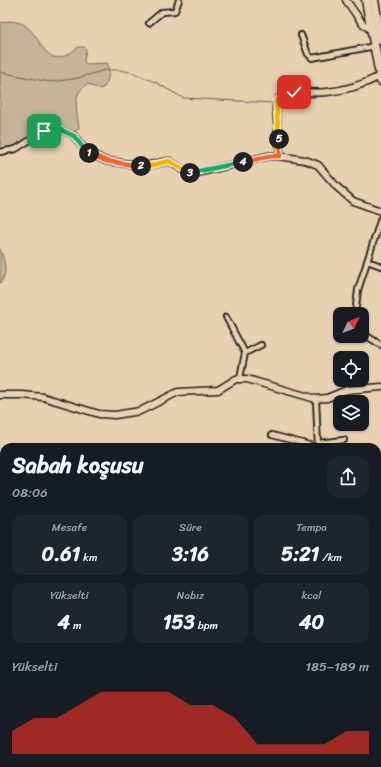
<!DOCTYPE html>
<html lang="tr">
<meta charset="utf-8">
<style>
:root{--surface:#171b24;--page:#20242c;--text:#f1f3f6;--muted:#9ea1a6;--accent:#d93025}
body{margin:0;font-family:Sriracha,sans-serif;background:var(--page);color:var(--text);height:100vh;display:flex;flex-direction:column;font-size:15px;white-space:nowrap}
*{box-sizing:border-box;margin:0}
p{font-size:13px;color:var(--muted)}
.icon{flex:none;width:22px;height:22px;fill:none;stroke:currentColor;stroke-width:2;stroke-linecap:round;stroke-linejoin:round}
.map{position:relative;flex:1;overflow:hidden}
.side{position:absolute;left:0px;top:443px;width:381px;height:324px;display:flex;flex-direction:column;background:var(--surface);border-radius:12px 12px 0 0;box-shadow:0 1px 3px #0004}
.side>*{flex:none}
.needle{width:26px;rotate:47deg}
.fabs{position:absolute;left:333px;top:307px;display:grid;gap:8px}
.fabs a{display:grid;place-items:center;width:36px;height:36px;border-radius:8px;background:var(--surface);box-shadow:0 1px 3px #0004;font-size:20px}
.pin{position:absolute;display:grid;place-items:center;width:34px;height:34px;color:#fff;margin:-17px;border-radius:8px;box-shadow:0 2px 6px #0006}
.km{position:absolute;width:20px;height:20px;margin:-10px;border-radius:50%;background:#222;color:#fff;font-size:11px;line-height:20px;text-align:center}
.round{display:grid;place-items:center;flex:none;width:42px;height:42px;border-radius:12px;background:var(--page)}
.summary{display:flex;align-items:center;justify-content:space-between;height:68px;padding:0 12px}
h1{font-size:22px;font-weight:800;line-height:30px}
.figures{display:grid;grid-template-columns:repeat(3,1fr);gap:6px;height:68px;padding:4px 12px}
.figures div{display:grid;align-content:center;border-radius:10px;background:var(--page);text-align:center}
.figures b{font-size:20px;font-weight:800}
.figures small{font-size:11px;font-weight:400}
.figures p{font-size:11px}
.chart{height:112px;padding:8px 12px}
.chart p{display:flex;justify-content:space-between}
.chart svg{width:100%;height:72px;margin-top:4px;fill:var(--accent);opacity:.7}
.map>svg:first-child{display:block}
.green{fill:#c7b399;stroke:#72685a}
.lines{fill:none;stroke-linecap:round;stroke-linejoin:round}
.stream{stroke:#696154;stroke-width:1}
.street-casing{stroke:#1c1c1c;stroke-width:8}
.secondary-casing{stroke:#1c1c1c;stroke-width:9}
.highway-casing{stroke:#1c1c1c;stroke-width:11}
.street{stroke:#e8d1b1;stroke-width:4.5}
.secondary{stroke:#e8d1b1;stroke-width:6}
.highway{stroke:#e8d1b1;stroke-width:8}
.split-1-casing{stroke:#fff;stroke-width:8}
.split-2-casing{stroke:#fff;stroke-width:8}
.split-3-casing{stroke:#fff;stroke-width:8}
.split-4-casing{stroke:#fff;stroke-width:8}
.split-5-casing{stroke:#fff;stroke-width:8}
.split-6-casing{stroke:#fff;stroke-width:8}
.split-1{stroke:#22a559;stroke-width:5}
.split-2{stroke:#f0652b;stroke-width:5}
.split-3{stroke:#f5b400;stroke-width:5}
.split-4{stroke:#22a559;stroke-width:5}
.split-5{stroke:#f0652b;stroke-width:5}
.split-6{stroke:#f5b400;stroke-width:5}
</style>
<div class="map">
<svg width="381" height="767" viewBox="0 0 381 767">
<rect width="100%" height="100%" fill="#e8d1b1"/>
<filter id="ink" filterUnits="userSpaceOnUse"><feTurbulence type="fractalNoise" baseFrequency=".025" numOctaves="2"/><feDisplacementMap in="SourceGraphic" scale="8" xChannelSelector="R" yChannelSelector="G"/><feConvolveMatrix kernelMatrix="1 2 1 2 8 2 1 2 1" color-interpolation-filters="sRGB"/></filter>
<g filter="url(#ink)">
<g class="green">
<path d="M9,21C15,22 21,22 26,26C44,40 46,75 78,47H84L86,49L84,61L86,64L107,63C110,71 109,82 103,88L98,89L88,84C71,93 77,111 79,128C72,137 61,128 52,128C48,128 43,129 39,129C25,148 24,149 0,151V23Z"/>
<path d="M0,249C4,259 9,273 0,283Z"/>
</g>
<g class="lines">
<g class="stream">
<path d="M0,72L50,82L74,79L105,70H120L134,73L157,83L183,98L274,103"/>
<path d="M281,102C313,95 345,97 376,83"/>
</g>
<defs>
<g id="street">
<path d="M149,23L162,12L175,11L179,0"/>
<path d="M301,35L308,54L312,58L375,46"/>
<path d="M0,152L16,149L44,131L57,128L74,136"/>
<path d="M367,261L381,266"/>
<path d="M355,314L358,290L381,218"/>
<path d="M226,317L245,353L240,378"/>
<path d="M362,333L381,345"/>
<path d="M245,353L261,345"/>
<path d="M316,399L318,447"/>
<path d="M272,435L317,447"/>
<path d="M318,443L344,440"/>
<path d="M377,539H380"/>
<path d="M377,662H381"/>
<path d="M200,767V763"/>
</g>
<g id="secondary">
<path d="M346,0L362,23L372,31"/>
<path d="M74,136L86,151L106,161L145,166L169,161L185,171L196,173L269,156H278L305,160L318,165L337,187L353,201L381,211"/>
<path d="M280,156L276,107L279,98C292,88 312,94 327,92C347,90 363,85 380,76"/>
<path d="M0,395H22L43,397L99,414L115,415L140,411L178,392L218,390L236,379H247L316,399L327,398L347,390L381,387"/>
<path d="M377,567H381"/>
<path d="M0,605L4,604"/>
</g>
<g id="highway">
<path d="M366,0L381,81"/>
<path d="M374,0L381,40"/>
</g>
</defs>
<use href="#street" class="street-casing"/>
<use href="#secondary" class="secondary-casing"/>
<use href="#highway" class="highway-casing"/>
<use href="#street" class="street"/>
<use href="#secondary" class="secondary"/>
<use href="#highway" class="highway"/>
</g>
</g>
<g class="lines" filter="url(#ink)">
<defs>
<path id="split-1" d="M44,131L57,128L74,136L84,149L89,153"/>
<path id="split-2" d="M89,153L106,161L141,166"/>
<path id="split-3" d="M141,166H149L169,161L190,173"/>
<path id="split-4" d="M190,173L243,162"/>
<path id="split-5" d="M243,162L270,156H280L279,139"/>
<path id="split-6" d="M279,139L276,101L282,95L294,92"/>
</defs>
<use href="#split-1" class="split-1-casing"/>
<use href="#split-2" class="split-2-casing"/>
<use href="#split-3" class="split-3-casing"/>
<use href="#split-4" class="split-4-casing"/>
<use href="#split-5" class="split-5-casing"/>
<use href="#split-6" class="split-6-casing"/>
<use href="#split-1" class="split-1"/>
<use href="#split-2" class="split-2"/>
<use href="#split-3" class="split-3"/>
<use href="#split-4" class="split-4"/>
<use href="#split-5" class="split-5"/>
<use href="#split-6" class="split-6"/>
</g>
</svg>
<div class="fabs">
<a><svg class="needle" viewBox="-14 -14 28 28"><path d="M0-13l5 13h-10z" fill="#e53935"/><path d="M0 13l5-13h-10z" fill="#9ea1a6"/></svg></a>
<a><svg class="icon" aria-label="locate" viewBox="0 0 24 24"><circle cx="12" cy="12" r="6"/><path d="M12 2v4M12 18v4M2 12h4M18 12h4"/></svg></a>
<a><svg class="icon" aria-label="layers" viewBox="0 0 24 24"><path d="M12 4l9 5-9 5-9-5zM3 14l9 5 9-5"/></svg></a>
</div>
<div class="pin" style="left:44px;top:131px;background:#1e9e55"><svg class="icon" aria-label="arrive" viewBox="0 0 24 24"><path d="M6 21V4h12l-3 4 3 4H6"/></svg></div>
<div class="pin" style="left:294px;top:92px;background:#d93025"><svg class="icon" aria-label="check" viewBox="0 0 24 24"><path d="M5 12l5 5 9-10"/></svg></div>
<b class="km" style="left:89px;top:153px">1</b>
<b class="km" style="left:141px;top:166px">2</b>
<b class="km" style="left:190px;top:173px">3</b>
<b class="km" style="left:243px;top:162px">4</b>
<b class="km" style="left:279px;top:139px">5</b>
<section class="side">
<div class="summary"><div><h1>Sabah koşusu</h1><p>08:06</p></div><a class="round"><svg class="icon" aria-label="share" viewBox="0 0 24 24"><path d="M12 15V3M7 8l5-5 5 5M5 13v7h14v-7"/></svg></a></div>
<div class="figures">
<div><p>Mesafe</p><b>0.61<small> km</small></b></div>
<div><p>Süre</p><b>3:16</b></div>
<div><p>Tempo</p><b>5:21<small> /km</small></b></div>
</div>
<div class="figures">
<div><p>Yükselti</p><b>4<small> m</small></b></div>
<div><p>Nabız</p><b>153<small> bpm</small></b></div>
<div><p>kcal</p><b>40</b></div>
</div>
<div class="chart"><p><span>Yükselti</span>185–189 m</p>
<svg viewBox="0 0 160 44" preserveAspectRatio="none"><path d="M0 44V30L10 22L20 22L30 14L40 6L50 6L60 6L70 6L80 14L90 14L100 22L110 38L120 38L130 38L140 38L150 30L160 30V44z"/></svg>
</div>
</section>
</div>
